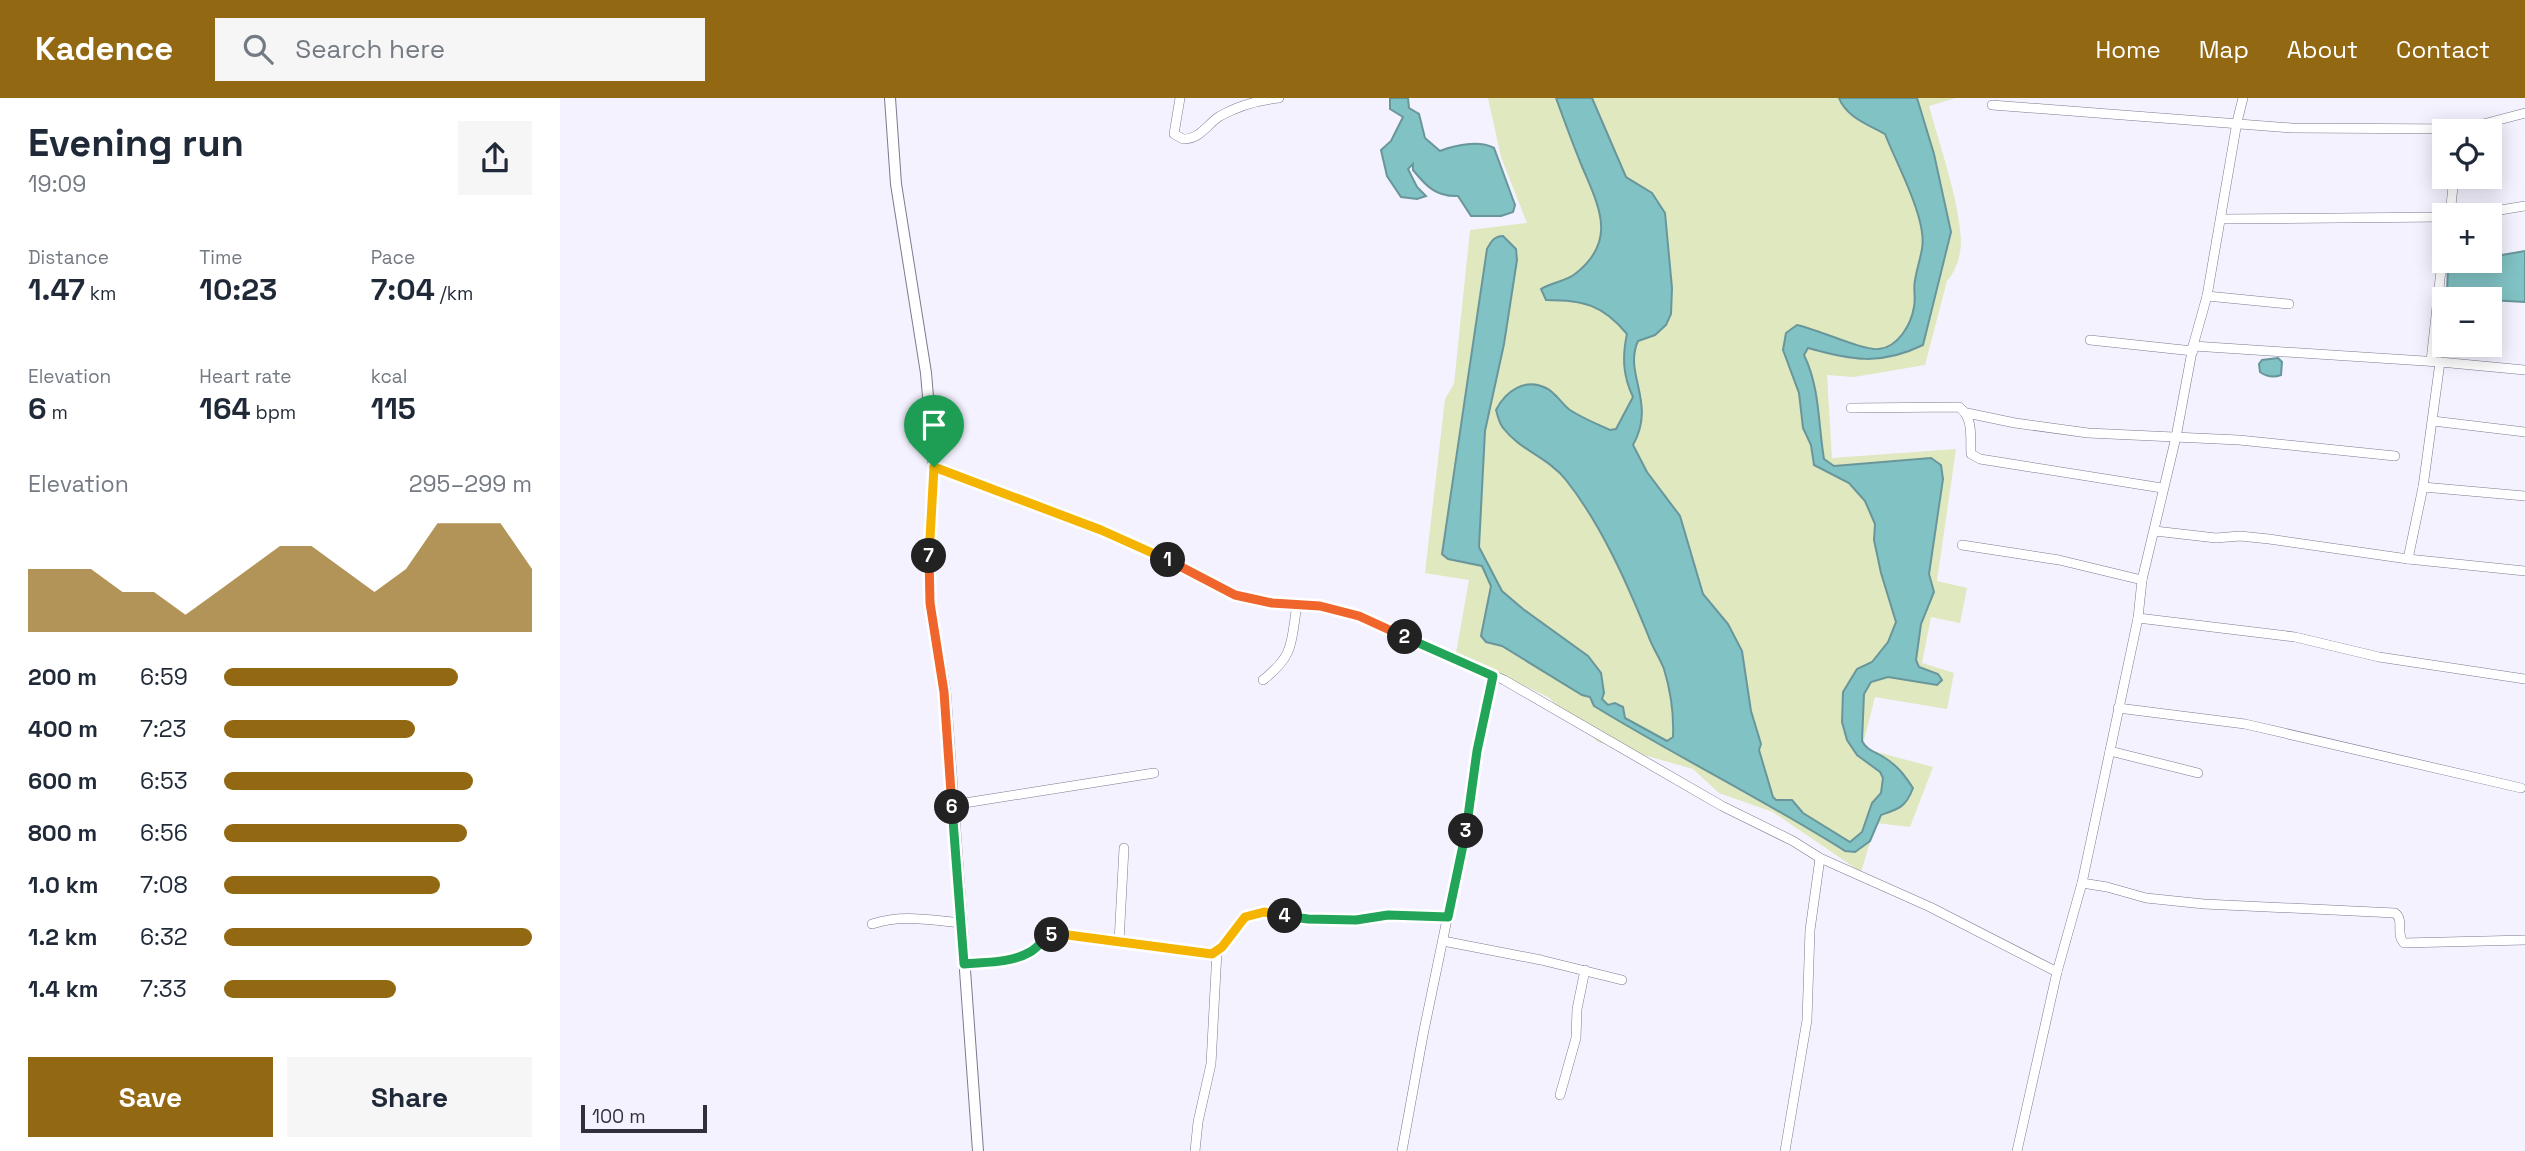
<!DOCTYPE html>
<meta charset="utf-8">
<style>
:root{--surface:#fff;--page:#f6f6f7;--text:#1f2937;--muted:#747a83;--accent:#936812}
body{margin:0;font-family:"Space Grotesk",sans-serif;background:var(--page);color:var(--text);height:100vh;display:flex;flex-direction:column;font-size:26px;white-space:nowrap}
*{box-sizing:border-box;margin:0}
p{font-size:23px;color:var(--muted)}
.icon{flex:none;width:38px;height:38px;fill:none;stroke:currentColor;stroke-width:2;stroke-linecap:round;stroke-linejoin:round}
.map{position:relative;flex:1;overflow:hidden}
.sheet{display:flex;flex-direction:column;background:var(--surface);width:560px}
.sheet>*{flex:none}
.controls{position:absolute;left:1872px;top:21px;display:grid;gap:14px}
.controls a{display:grid;place-items:center;width:70px;height:70px;border-radius:0px;background:var(--surface);box-shadow:0 4px 18px #0003;font-size:35px}
.scale{position:absolute;left:21px;bottom:18px;width:126px;box-sizing:border-box;padding-left:7px;border:4px solid #312f3a;border-top:0;font-size:19px;line-height:24px;white-space:nowrap;color:#312f3a;-webkit-text-stroke:5px #f4f2fe;paint-order:stroke}
.pin{position:absolute;display:grid;place-items:center;width:60px;height:60px;color:#fff;margin:-72px -30px;border-radius:50% 50% 50% 0;rotate:-45deg;box-shadow:0 0 7px #0007}
.pin .icon{rotate:45deg}
.km{position:absolute;width:35px;height:35px;margin:-18px;border-radius:50%;background:#222;color:#fff;font-size:19px;line-height:35px;text-align:center}
.round{display:grid;place-items:center;flex:none;width:74px;height:74px;border-radius:0px;background:var(--page)}
.summary{display:flex;align-items:center;justify-content:space-between;height:119px;padding:0 28px}
h1{font-size:38px;font-weight:700;line-height:52px}
.stats{display:grid;grid-template-columns:repeat(3,1fr);gap:10px;height:119px;padding:7px 28px}
.stats div{display:grid;align-content:center}
.stats b{font-size:30px;font-weight:700}
.stats small{font-size:19px;font-weight:400}
.stats p{font-size:19px}
.chart{height:196px;padding:14px 28px}
.chart p{display:flex;justify-content:space-between}
.chart svg{width:100%;height:126px;margin-top:7px;fill:var(--accent);opacity:.7}
.button{display:flex;gap:14px;margin-top:auto;padding:14px 28px}
.button a{flex:1;height:80px;border-radius:0px;background:var(--accent);color:#fff;font-size:28px;font-weight:700;line-height:80px;text-align:center}
.button a+a{background:var(--page);color:var(--text)}
ul{padding:0 28px;list-style:none;font-size:23px}
li{display:grid;grid-template-columns:112px 84px 1fr;align-items:center;height:52px}
li i{height:18px;border-radius:9px;background:var(--accent)}
header{display:flex;align-items:center;gap:42px;box-sizing:border-box;height:98px;padding:0 35px;background:var(--accent);color:#fff}
header strong{font-size:33px}
nav{display:flex;gap:38px;margin-inline-start:auto;font-size:24px}
.search{width:490px;height:63px;background:var(--page);display:flex;align-items:center;gap:18px;box-sizing:border-box;padding:0 24px;border-radius:0px;color:var(--muted);font-size:26px}
main{display:flex;flex:1;min-height:0}
.map>svg:first-child{display:block}
.green{fill:#dfe8be}
.water{fill:#81c2c4;stroke:#69969b;stroke-width:2}
.lines{fill:none;stroke-linecap:round;stroke-linejoin:round}
.minor-casing{stroke:#7e7992;stroke-width:10}
.tertiary-casing{stroke:#7e7992;stroke-width:12}
.minor{stroke:#fff;stroke-width:9}
.tertiary{stroke:#fff;stroke-width:10}
.split-1-casing{stroke:#fff;stroke-width:14}
.split-2-casing{stroke:#fff;stroke-width:14}
.split-3-casing{stroke:#fff;stroke-width:14}
.split-4-casing{stroke:#fff;stroke-width:14}
.split-5-casing{stroke:#fff;stroke-width:14}
.split-6-casing{stroke:#fff;stroke-width:14}
.split-7-casing{stroke:#fff;stroke-width:14}
.split-8-casing{stroke:#fff;stroke-width:14}
.split-1{stroke:#f5b400;stroke-width:9}
.split-2{stroke:#f0652b;stroke-width:9}
.split-3{stroke:#22a559;stroke-width:9}
.split-4{stroke:#22a559;stroke-width:9}
.split-5{stroke:#f5b400;stroke-width:9}
.split-6{stroke:#22a559;stroke-width:9}
.split-7{stroke:#f0652b;stroke-width:9}
.split-8{stroke:#f5b400;stroke-width:9}
</style>
<header>
<strong>Kadence</strong>
<div class="search"><svg class="icon" aria-label="search" viewBox="0 0 24 24"><circle cx="10" cy="10" r="6"/><path d="M15 15l6 6"/></svg>Search here</div>
<nav><a>Home</a><a>Map</a><a>About</a><a>Contact</a></nav>
</header>
<main>
<section class="sheet">
<div class="summary"><div><h1>Evening run</h1><p>19:09</p></div><a class="round"><svg class="icon" aria-label="share" viewBox="0 0 24 24"><path d="M12 15V3M7 8l5-5 5 5M5 13v7h14v-7"/></svg></a></div>
<div class="stats">
<div><p>Distance</p><b>1.47<small> km</small></b></div>
<div><p>Time</p><b>10:23</b></div>
<div><p>Pace</p><b>7:04<small> /km</small></b></div>
</div>
<div class="stats">
<div><p>Elevation</p><b>6<small> m</small></b></div>
<div><p>Heart rate</p><b>164<small> bpm</small></b></div>
<div><p>kcal</p><b>115</b></div>
</div>
<div class="chart"><p><span>Elevation</span>295–299 m</p>
<svg viewBox="0 0 160 44" preserveAspectRatio="none"><path d="M0 44V22L10 22L20 22L30 30L40 30L50 38L60 30L70 22L80 14L90 14L100 22L110 30L120 22L130 6L140 6L150 6L160 22V44z"/></svg>
</div>
<ul>
<li><b>200 m</b>6:59<i style="width:76%"></i></li>
<li><b>400 m</b>7:23<i style="width:62%"></i></li>
<li><b>600 m</b>6:53<i style="width:81%"></i></li>
<li><b>800 m</b>6:56<i style="width:79%"></i></li>
<li><b>1.0 km</b>7:08<i style="width:70%"></i></li>
<li><b>1.2 km</b>6:32<i style="width:100%"></i></li>
<li><b>1.4 km</b>7:33<i style="width:56%"></i></li>
</ul>
<div class="button"><a>Save</a><a>Share</a></div>
</section>
<div class="map">
<svg width="1965" height="1053" viewBox="0 0 1965 1053">
<rect width="100%" height="100%" fill="#f4f2fe"/>
<path class="green" d="M928,0H1396L1369,8C1380,49 1399,101 1401,143C1401,157 1396,173 1387,183L1365,267L1294,279L1267,277L1272,360L1396,351L1377,483L1407,490L1400,525L1371,519L1362,565L1394,575L1387,611L1315,599L1302,650L1373,669L1350,729L1316,725L1301,774L1213,714L1159,695L1133,671L1038,644L988,599L896,555L909,482L865,475L885,301L894,286L910,132L967,125L941,59Z"/>
<g class="water">
<path d="M830,0H848L849,10L859,16L865,40L880,53C895,47 919,42 934,50L955,107L953,114L941,118H911L898,98C876,99 866,88 853,72V66L848,71L857,89L866,98L857,101L841,99L827,78L821,52L831,43L843,19L830,11Z"/>
<path d="M996,0H1032L1066,79L1092,95L1105,115L1112,190L1111,216L1106,227L1095,237L1078,243C1063,276 1097,304 1073,347L1087,374L1120,418L1143,496L1168,526L1182,553L1191,613L1201,646L1199,652L1213,699L1216,702H1232L1243,715L1290,744L1302,734L1312,705L1321,695L1323,680L1320,674L1297,657L1287,642L1282,624L1283,594L1297,571L1312,564L1328,544L1336,524L1321,475L1314,442L1315,426L1305,403L1289,385L1254,367L1251,347L1243,330L1239,295L1223,252L1226,235L1237,227C1257,231 1303,253 1319,251C1338,249 1351,227 1354,209C1356,200 1353,191 1355,182C1360,155 1367,149 1359,120C1351,90 1336,64 1325,36C1309,27 1286,19 1279,0H1357L1374,56L1391,134L1363,247C1320,268 1291,262 1248,250L1244,257C1260,290 1258,325 1264,361L1274,368L1371,360L1381,367L1383,381L1369,476L1374,494L1361,526L1356,562L1359,569L1378,576L1382,582L1377,587L1328,579L1311,584L1304,596L1302,643C1307,653 1317,654 1325,660C1338,668 1345,678 1353,690C1346,709 1339,711 1321,717L1310,743L1295,754L1285,753C1203,701 1117,659 1034,608L1030,599L1022,597L942,548L926,544L921,538L931,488L922,468L888,461L882,456L927,151C931,144 934,138 943,138L956,151L957,162L944,246L925,333L919,449L942,493L963,511L1028,558L1041,575L1044,595L1042,601L1048,607L1055,605L1063,609L1065,620L1107,643L1113,639C1114,616 1111,594 1104,571C1100,560 1092,549 1088,537C1067,485 1041,426 1006,382C989,360 960,352 944,331C939,326 938,318 936,312C945,294 965,279 986,290C995,294 1002,306 1010,312C1022,320 1037,326 1050,332L1056,331L1073,299C1063,278 1062,259 1067,236C1043,207 1024,202 986,202L981,191C991,185 1006,183 1015,176C1059,142 1038,107 1021,66C1012,44 1004,22 996,0Z"/>
<path d="M1965,153V204L1891,200L1887,194L1888,169L1910,163H1930V159Z"/>
<path d="M1718,260L1722,264L1721,277C1713,280 1707,279 1700,274L1699,266L1702,262Z"/>
</g>
<g class="lines">
<defs>
<g id="minor">
<path d="M620,0L614,36L623,41C641,41 647,26 660,18C678,8 699,2 719,0"/>
<path d="M1432,7L1732,30L1904,31L1965,15"/>
<path d="M1890,117L1894,79"/>
<path d="M1910,117L1965,108"/>
<path d="M1661,121L1885,119"/>
<path d="M1647,198L1729,206"/>
<path d="M1530,242L1633,253"/>
<path d="M1633,248L1880,264"/>
<path d="M1871,263L1885,136"/>
<path d="M1291,310L1399,309C1414,320 1410,339 1411,356L1420,361L1602,390"/>
<path d="M1407,315L1455,325L1528,335L1679,342L1835,358"/>
<path d="M1873,323L1965,334"/>
<path d="M374,369L541,432L615,466L675,497L712,505L760,508L799,518L944,582L1162,708L1233,743L1260,760L1370,809L1497,874"/>
<path d="M1863,389L1965,398"/>
<path d="M1595,433L1656,440L1680,438L1709,441L1848,461L1965,473"/>
<path d="M1402,447L1499,462L1582,482"/>
<path d="M1848,461L1863,389L1880,264L1965,272"/>
<path d="M1578,520L1735,539L1819,559L1965,581"/>
<path d="M703,582C735,557 731,544 737,506"/>
<path d="M1558,610L1685,626L1961,690"/>
<path d="M1550,653L1638,675"/>
<path d="M392,707L594,675"/>
<path d="M1522,785L1547,789L1586,800L1644,806L1835,815C1845,823 1835,836 1844,845L1965,842"/>
<path d="M312,826C342,816 370,822 401,825"/>
<path d="M883,843L981,862L1062,882"/>
<path d="M559,844L564,750"/>
<path d="M404,866C423,864 444,865 462,858C477,852 482,838 501,836L652,856L662,849L685,819C704,809 728,819 748,821C795,825 841,813 888,819"/>
<path d="M1000,997L1016,940L1017,911L1025,872"/>
<path d="M635,1053L638,1024L651,966L657,853"/>
<path d="M842,1053L863,937L908,720L917,653L933,578"/>
<path d="M1225,1053L1247,922L1250,832L1260,760"/>
<path d="M1457,1053L1497,874L1522,785L1578,520L1582,482L1616,339L1633,248L1647,198L1677,24L1683,0"/>
</g>
<path id="tertiary" d="M330,0L336,86L366,275L374,369L369,457L370,505L385,594L418,1053"/>
</defs>
<use href="#minor" class="minor-casing"/>
<use href="#tertiary" class="tertiary-casing"/>
<use href="#minor" class="minor"/>
<use href="#tertiary" class="tertiary"/>
</g>
<g class="lines">
<defs>
<path id="split-1" d="M374,369L541,432L608,462"/>
<path id="split-2" d="M608,462L675,497L712,505L760,508L799,518L845,539"/>
<path id="split-3" d="M845,539L933,578L917,653L906,733"/>
<path id="split-4" d="M725,818L748,821L796,822L828,817L888,819L906,733"/>
<path id="split-5" d="M492,837L500,836L652,856L662,849L685,819L704,814L725,818"/>
<path id="split-6" d="M392,709L404,866C426,864 451,865 470,854C479,849 482,841 492,837"/>
<path id="split-7" d="M369,458L370,505L384,594L392,709"/>
<path id="split-8" d="M369,458L374,369"/>
</defs>
<use href="#split-1" class="split-1-casing"/>
<use href="#split-2" class="split-2-casing"/>
<use href="#split-3" class="split-3-casing"/>
<use href="#split-4" class="split-4-casing"/>
<use href="#split-5" class="split-5-casing"/>
<use href="#split-6" class="split-6-casing"/>
<use href="#split-7" class="split-7-casing"/>
<use href="#split-8" class="split-8-casing"/>
<use href="#split-1" class="split-1"/>
<use href="#split-2" class="split-2"/>
<use href="#split-3" class="split-3"/>
<use href="#split-4" class="split-4"/>
<use href="#split-5" class="split-5"/>
<use href="#split-6" class="split-6"/>
<use href="#split-7" class="split-7"/>
<use href="#split-8" class="split-8"/>
</g>
</svg>
<div class="controls">
<a><svg class="icon" aria-label="locate" viewBox="0 0 24 24"><circle cx="12" cy="12" r="6"/><path d="M12 2v4M12 18v4M2 12h4M18 12h4"/></svg></a>
<a>+</a>
<a>−</a>
</div>
<div class="scale">100 m</div>
<div class="pin" style="left:374px;top:369px;background:#1e9e55"><svg class="icon" aria-label="arrive" viewBox="0 0 24 24"><path d="M6 21V4h12l-3 4 3 4H6"/></svg></div>
<b class="km" style="left:608px;top:462px">1</b>
<b class="km" style="left:845px;top:539px">2</b>
<b class="km" style="left:906px;top:733px">3</b>
<b class="km" style="left:725px;top:818px">4</b>
<b class="km" style="left:492px;top:837px">5</b>
<b class="km" style="left:392px;top:709px">6</b>
<b class="km" style="left:369px;top:458px">7</b>
</div>
</main>
